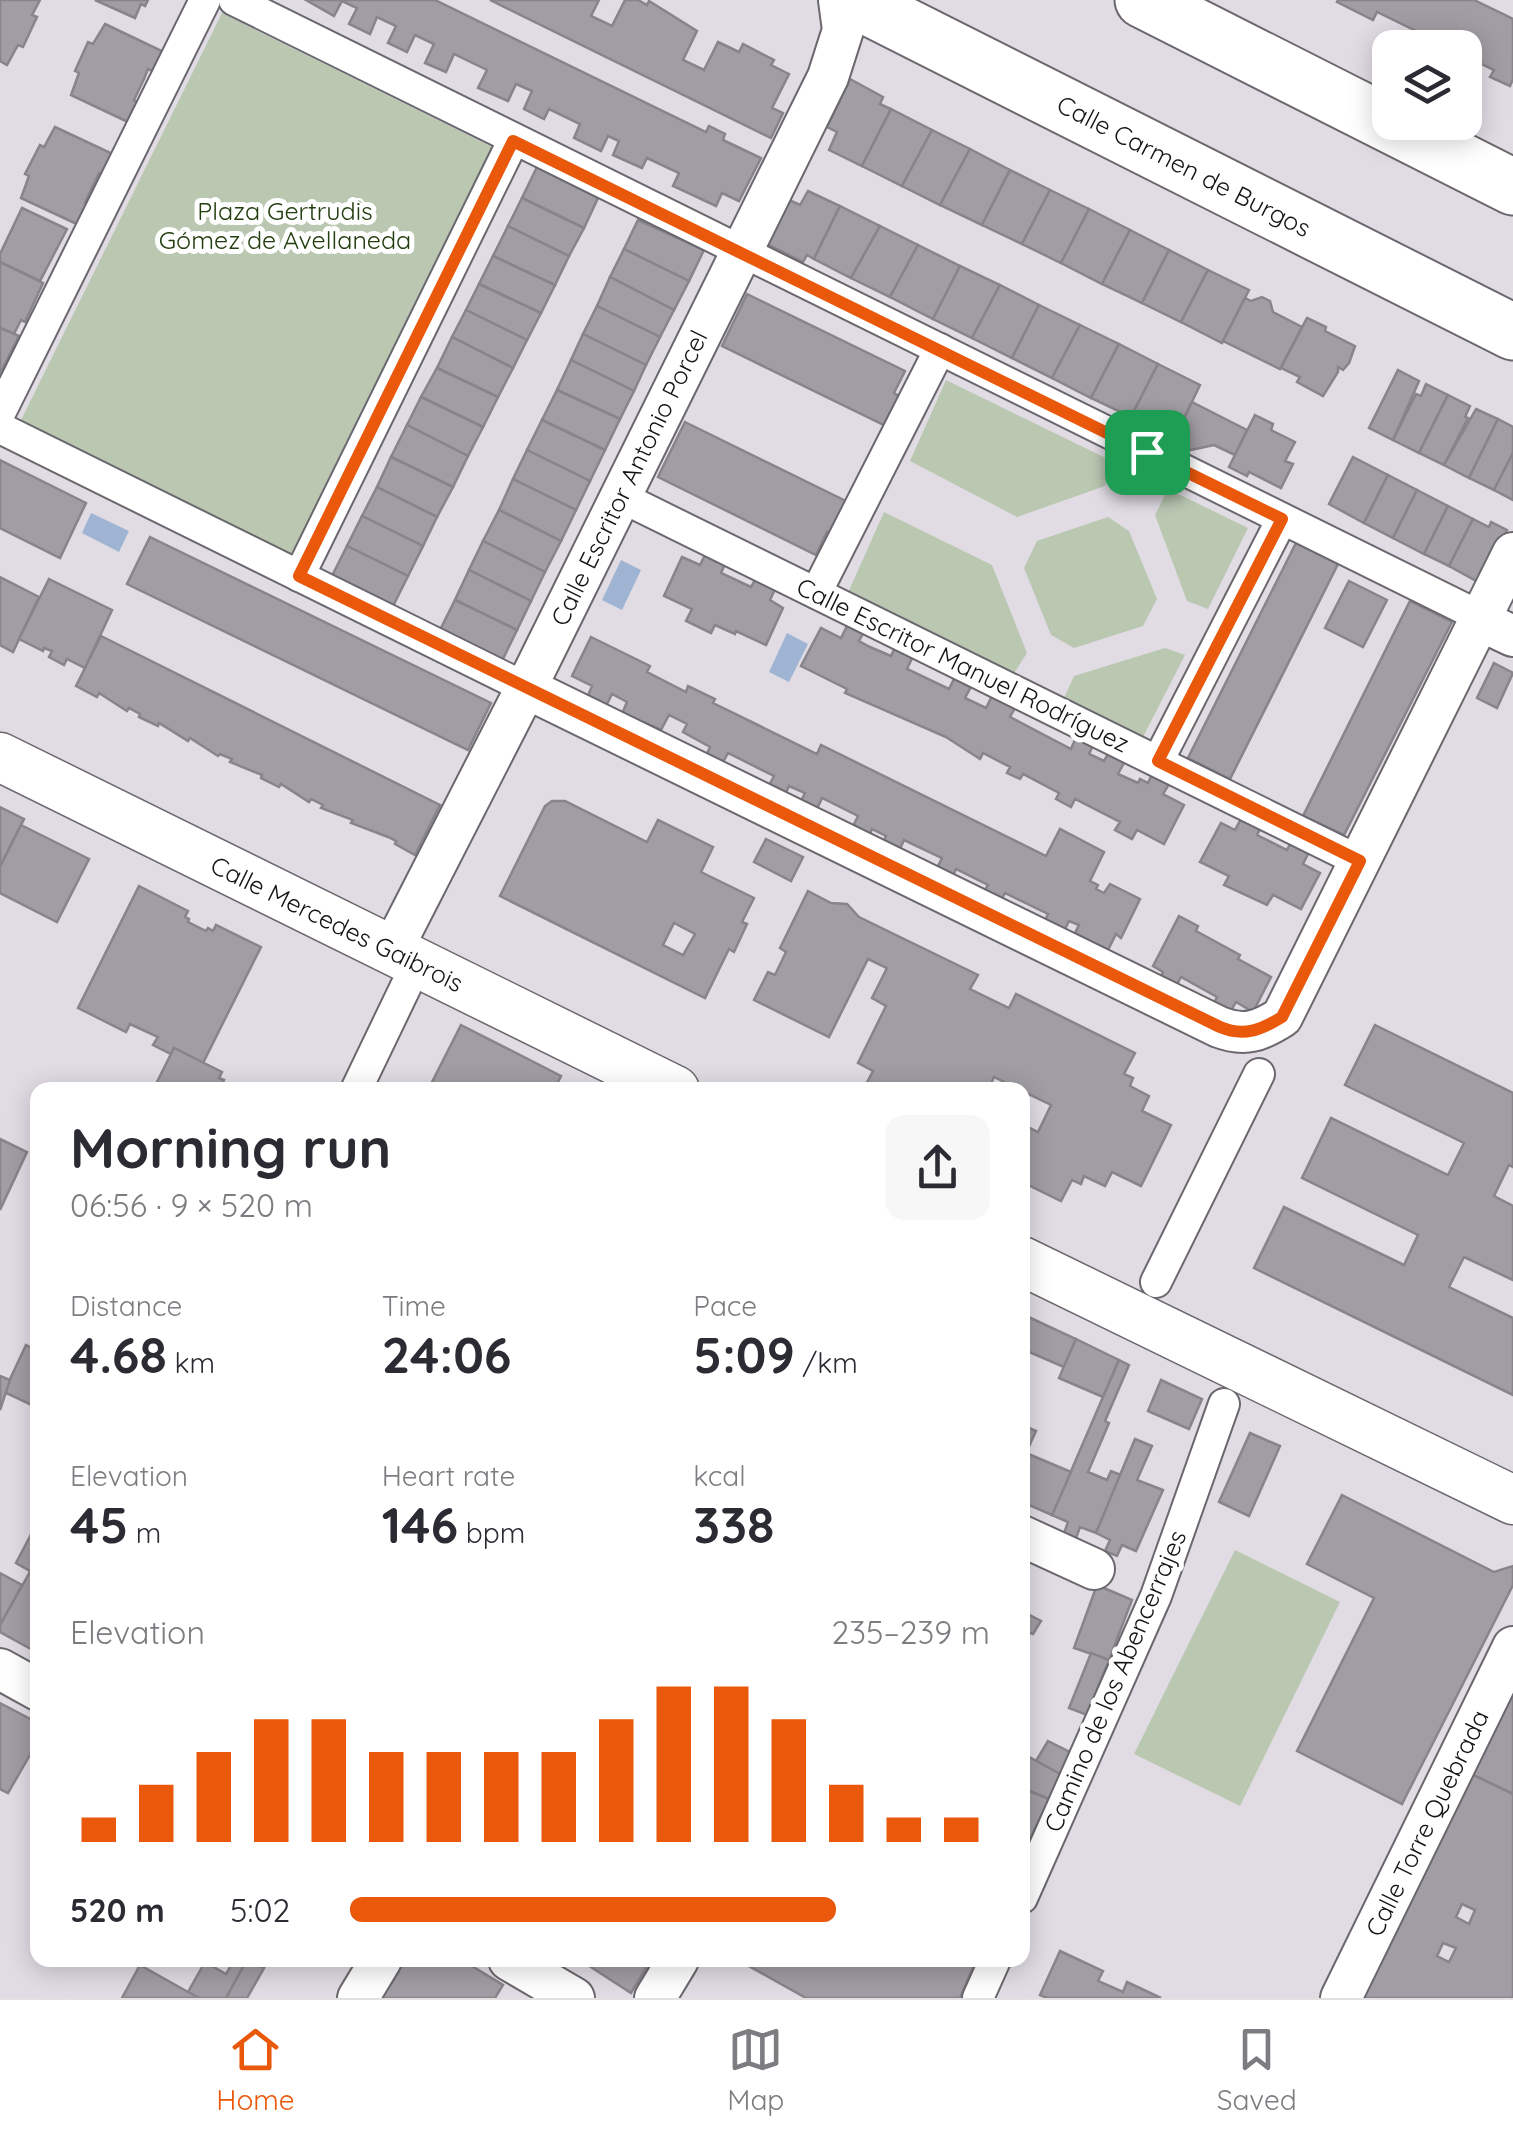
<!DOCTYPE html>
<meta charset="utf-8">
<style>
:root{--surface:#fff;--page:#f7f7f7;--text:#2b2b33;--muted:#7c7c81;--line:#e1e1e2;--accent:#ea580c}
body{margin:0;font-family:Quicksand,sans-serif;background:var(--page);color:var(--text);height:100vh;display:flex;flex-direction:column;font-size:38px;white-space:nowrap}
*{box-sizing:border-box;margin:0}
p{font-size:32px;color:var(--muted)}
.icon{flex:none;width:55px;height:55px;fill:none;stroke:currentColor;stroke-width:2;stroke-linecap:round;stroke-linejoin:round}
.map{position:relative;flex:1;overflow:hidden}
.details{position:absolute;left:30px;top:1082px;width:1000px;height:885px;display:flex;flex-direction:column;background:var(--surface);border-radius:20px;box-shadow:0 5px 25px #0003}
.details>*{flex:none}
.fabs{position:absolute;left:1372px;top:30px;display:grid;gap:20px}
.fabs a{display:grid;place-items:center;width:110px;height:110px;border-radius:20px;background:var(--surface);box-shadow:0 5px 25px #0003;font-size:50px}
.pin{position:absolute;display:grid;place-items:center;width:85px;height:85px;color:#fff;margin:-42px;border-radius:20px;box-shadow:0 5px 15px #0006}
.round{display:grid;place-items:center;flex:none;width:105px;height:105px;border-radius:20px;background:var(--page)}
.overview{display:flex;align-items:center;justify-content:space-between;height:170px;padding:0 40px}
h1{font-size:55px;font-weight:700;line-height:75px}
.stats{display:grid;grid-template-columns:repeat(3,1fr);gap:15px;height:170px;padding:10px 40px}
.stats div{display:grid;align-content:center}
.stats b{font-size:50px;font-weight:700}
.stats small{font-size:28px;font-weight:400}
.stats p{font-size:28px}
.chart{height:280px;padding:20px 40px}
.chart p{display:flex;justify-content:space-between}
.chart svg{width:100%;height:180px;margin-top:10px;stroke:var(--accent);stroke-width:6}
ul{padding:0 40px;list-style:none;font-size:32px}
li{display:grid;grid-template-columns:160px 120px 1fr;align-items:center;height:75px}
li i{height:25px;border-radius:12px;background:var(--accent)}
.menu{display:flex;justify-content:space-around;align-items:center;height:140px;border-top:2px solid var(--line);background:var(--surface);font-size:28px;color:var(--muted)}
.menu a{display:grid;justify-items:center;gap:5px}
.menu .active{color:var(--accent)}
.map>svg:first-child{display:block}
.green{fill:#bac8b2}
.water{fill:#9fb4d3}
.building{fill:#a19da4;stroke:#88848b;stroke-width:2.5;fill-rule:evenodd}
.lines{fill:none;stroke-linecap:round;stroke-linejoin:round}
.pedestrian-casing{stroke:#6b676e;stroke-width:34}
.minor-casing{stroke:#6b676e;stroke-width:44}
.tertiary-casing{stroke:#6b676e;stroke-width:51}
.secondary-casing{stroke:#6b676e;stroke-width:59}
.pedestrian{stroke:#fff;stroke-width:30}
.minor{stroke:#fff;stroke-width:40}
.tertiary{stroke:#fff;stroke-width:48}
.secondary{stroke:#fff;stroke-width:55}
.route-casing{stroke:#fff;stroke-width:20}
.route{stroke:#ea580c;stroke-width:12}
.labels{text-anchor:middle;stroke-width:10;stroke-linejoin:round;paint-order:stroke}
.street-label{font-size:25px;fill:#151316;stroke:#fff}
.park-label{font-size:25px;fill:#223d0e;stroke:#fff}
</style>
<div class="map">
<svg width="1513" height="1998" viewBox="0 0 1513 1998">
<rect width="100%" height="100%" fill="#e1dce4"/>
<g class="green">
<path d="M222,13L492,147L291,554L21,420Z"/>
<path d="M946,380L1118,464L1105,486L1017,517L910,461Z"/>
<path d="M1168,489L1248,528L1208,609L1187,601L1155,515Z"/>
<path d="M884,512L992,565L1027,653L1011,678L847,595Z"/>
<path d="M1108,517L1129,531L1157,599L1143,626L1074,648L1051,635L1024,568L1037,541Z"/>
<path d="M1165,648L1185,655L1142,739L1063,700L1074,676Z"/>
<path d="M1235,1550L1340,1602L1240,1806L1134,1754Z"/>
</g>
<g class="water">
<path d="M91,513L129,531L119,552L82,533Z"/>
<path d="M621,560L641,570L622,610L602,600Z"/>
<path d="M787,633L808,644L789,682L769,672Z"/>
</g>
<g class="building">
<path d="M0,0H40L32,15L37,17L23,47L18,45L7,65L0,61Z"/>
<path d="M95,0H148L145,6L141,4L135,18Z"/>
<path d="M306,0H435L706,132L709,126L725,134L723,140L761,158L739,201L722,193L716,206L673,186L679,173L647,158L642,168L613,155L619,141L608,136L601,151L574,138L580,124L549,109L544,119L524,109L532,91L516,84L508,101L478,88L487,70L454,54L446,72L425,63L434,44L415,35L407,52L388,43L396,26L377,17L370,34L349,24L357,8L342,1L334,16Z"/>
<path d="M490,0H599L591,16L612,26L625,0H638L647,5L649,1L697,31L683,60L704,70L718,42L739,52L743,44L774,60L771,65L789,74L772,108L783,113L771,138Z"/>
<path d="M1338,0H1474L1513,19V79L1510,86L1490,77L1494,70L1465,56V48H1429L1414,40L1418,32L1377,12L1373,20L1337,2Z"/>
<path d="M105,24L164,52L154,72L148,69L144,79L134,100L139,103L130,123L71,95L79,73L75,71L88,42L93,44Z"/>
<path d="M850,79L883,97L880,104L891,109L862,166L829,150L837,132L827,127Z"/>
<path d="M891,109L932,130L902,186L862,166Z"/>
<path d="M55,127L115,155L105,175L99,173L89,194L85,203L90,206L81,226L21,198L29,176L25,174L40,145L44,147Z"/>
<path d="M932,130L970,149L940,205L902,186Z"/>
<path d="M970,149L1010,170L982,225L940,205Z"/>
<path d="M537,167L598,198L584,228L522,198Z"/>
<path d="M1010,170L1050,190L1022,244L982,225Z"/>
<path d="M1050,190L1089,209L1061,263L1022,244Z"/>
<path d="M808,191L840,206L814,259L807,255L803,262L767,244L789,200L800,205Z"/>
<path d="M522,198L584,228L569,256L508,226Z"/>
<path d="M840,206L880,226L851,278L814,259Z"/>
<path d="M22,208L67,229L40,281L0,262V254Z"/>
<path d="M1089,209L1130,230L1102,284L1061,263Z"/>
<path d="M638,220L704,250L689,281L624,249Z"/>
<path d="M508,226L569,256L555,285L493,256Z"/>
<path d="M880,226L918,245L890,297L851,278Z"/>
<path d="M1130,230L1169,250L1142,303L1102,284Z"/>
<path d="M918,245L960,266L933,319L890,297Z"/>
<path d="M624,249L689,281L674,310L610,277Z"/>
<path d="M1169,250L1208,270L1181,322L1142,303Z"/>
<path d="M493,256L555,285L541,313L479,284Z"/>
<path d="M0,262L43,283L25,322L21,320L14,334L0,328Z"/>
<path d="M960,266L1000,285L972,338L933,319Z"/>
<path d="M1208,270L1249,290L1222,343L1181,322Z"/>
<path d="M610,277L674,310L660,337L597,306Z"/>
<path d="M479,284L541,313L527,340L466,310Z"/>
<path d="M1000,285L1039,305L1012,358L972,338Z"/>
<path d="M747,294L905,371L894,393L902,398L888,427L722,346Z"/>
<path d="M1262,297L1270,301L1273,312L1302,327L1280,369L1223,341L1245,298L1251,301Z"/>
<path d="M1039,305L1080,325L1052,378L1012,358Z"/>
<path d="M597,306L660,337L646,365L583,334Z"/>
<path d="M466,310L527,340L513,368L452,337Z"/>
<path d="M1307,318L1326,327L1325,331L1355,346L1349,363L1343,370L1338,367V372L1323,396L1297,382L1300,377L1281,368Z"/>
<path d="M1080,325L1119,344L1091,398L1052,378Z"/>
<path d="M0,328L19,336L0,374Z"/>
<path d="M583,334L646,365L634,391L571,360Z"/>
<path d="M452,337L513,368L498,397L437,368Z"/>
<path d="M1119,344L1158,364L1131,417L1091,398Z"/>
<path d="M571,360L634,391L620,419L557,390Z"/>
<path d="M1158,364L1200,385L1174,439L1131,417Z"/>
<path d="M437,368L498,397L483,427L421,397Z"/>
<path d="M1398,370L1419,381L1393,440L1369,428Z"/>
<path d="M1426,384L1448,395L1419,453L1393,440L1416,394L1421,396Z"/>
<path d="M557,390L620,419L605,450L542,420Z"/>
<path d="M1448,395L1470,406L1465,417L1468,418L1444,465L1419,453Z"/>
<path d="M421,397L483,427L468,456L407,425Z"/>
<path d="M1192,402L1247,430L1235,455L1214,445L1191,450L1172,444Z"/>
<path d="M1476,409L1498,419L1469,478L1444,465Z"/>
<path d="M1255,415L1273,424L1271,430L1295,442L1285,461L1293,464L1281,488L1249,472L1247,476L1229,467Z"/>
<path d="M1498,419L1513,427V453L1494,490L1469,478Z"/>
<path d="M542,420L605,450L590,481L527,450Z"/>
<path d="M685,422L850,503L835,536L827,532L816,555L658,477Z"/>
<path d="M407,425L468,456L453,487L391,457Z"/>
<path d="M527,450L590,481L576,510L513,479Z"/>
<path d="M1513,453V500L1494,490Z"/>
<path d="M391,457L453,487L437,517L377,487Z"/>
<path d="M1353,457L1388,475L1364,523L1329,504Z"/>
<path d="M0,460L86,503L60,558L0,528Z"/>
<path d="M1388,475L1417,490L1393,538L1364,523Z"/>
<path d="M513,479L576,510L561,541L499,510Z"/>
<path d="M377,487L437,517L423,546L362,516Z"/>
<path d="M1417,490L1448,506L1424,554L1393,538Z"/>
<path d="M1448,506L1473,519L1449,566L1424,554Z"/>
<path d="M499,510L561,541L545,572L483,541Z"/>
<path d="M362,516L423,546L408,576L347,546Z"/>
<path d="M1473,519L1489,527L1491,522L1507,530L1480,583L1449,566Z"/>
<path d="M150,537L491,703L468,750L127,584Z"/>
<path d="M483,541L545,572L531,601L469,570Z"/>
<path d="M1296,543L1338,564L1230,779L1188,758Z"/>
<path d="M347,546L408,576L391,610L330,580Z"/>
<path d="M706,553L726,562L721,573L751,587L757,576L777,585L770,600L783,608L766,645L736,631L735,634L715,625L711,633L686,621L692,609L664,596L682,557L700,565Z"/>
<path d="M469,570L531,601L517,630L455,600Z"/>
<path d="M0,577L39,597L13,652L0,645Z"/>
<path d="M49,579L112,610L85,668L67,659L64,665L49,657L52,651L44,648L43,651L19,639Z"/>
<path d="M1349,581L1387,600L1363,647L1325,628Z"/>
<path d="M455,600L517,630L501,663L439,632Z"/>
<path d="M1410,601L1452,622L1344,835L1303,816Z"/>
<path d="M849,622L865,630L859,641L870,647L891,656L896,645L914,654L907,669L949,689L956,675L973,683L965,698L986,708L993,694L1016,706L1010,717L1071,749L1077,735L1094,743L1089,754L1104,761L1110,751L1126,759L1118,774L1138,783L1140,779L1148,783L1153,772L1171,781L1163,794L1184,805L1164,844L1137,830L1132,839L1115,830L1120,822L1075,799L1071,807L1056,799L1059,793L1023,774L1020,779L1007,773L1010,767L983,753L980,759L946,737L845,693L847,689L801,666L821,628L841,638Z"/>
<path d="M101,636L440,805L415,855L395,844L396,841L388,837L351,823L353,820L321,808L323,805L311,799L309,802L281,784L279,787L261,778L262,775L230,762L232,759L220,754L218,756L190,738L188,741L159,723L158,726L139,717L140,714L129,708L127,711L99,693L97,697L76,686Z"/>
<path d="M591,637L650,666L647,672L686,692L688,686L715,699L713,703L817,754L821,745L1046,856L1060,829L1104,852L1090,881L1098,885L1096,889L1104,893L1110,884L1140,899L1121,938L1116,934L1108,950L1075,933L1079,925L1069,921L1062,935L1043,925L1048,914L1005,893L999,904L982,895L988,885L956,869L951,880L935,872L942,858L904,840L898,853L882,845L886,836L872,829L868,839L851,830L858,816L822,798L815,813L799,805L805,793L789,786L784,797L767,789L774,776L728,753L721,766L705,758L710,747L683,732L687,724L669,715L661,730L643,722L641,726L621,716L627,702L612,694L605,708L587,698L592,686L572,676Z"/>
<path d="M1494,663L1513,673L1497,708L1477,698Z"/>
<path d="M552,801H565L647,842L658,820L713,847L701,872L754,898L742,922L747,924L734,952L729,949L705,998L500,896L545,806ZM674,923L695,934L683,955L663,945Z"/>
<path d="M0,807L24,819L0,867Z"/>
<path d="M1243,815L1262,825L1257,835L1287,850L1292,840L1310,850L1303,864L1320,873L1301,909L1273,895L1267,905L1224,885L1229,876L1200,862L1221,823L1235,830Z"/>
<path d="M21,825L89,859L57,922L0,893V867Z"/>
<path d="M766,839L803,857L791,881L754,862Z"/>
<path d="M139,886L188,911L185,917L189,919L188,922L206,931L208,928L213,931L216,925L261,947L203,1063L174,1048L171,1054L153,1045L158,1037L130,1024L126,1032L78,1008Z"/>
<path d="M808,891L831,903L847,904L859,917L978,975L970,989L1009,1008L1016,994L1135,1053L1124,1074L1133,1078L1130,1086L1149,1096L1142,1111L1171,1125L1141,1186L1112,1172L1105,1186L1084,1176L1081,1184L1072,1180L1061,1201L1022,1182V1124L1038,1132L1051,1105L994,1077L988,1090H863L873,1071L858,1063L886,1006L872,998L887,968L868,959L829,1037L754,1000L768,972L775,975L786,952L780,948Z"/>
<path d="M1179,916L1198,926L1196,931L1240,955L1238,959L1271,977L1253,1012L1236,1002L1228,1016L1212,1007L1217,997L1181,977L1174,990L1158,982L1163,972L1153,966Z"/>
<path d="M461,1025L561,1076L554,1090H428Z"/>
<path d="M1375,1025L1513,1093V1167L1509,1165L1494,1196L1513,1206V1280L1464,1257L1449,1287L1513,1318V1395L1254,1268L1284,1207L1404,1265L1418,1235L1302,1178L1331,1118L1448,1175L1464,1143L1345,1085Z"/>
<path d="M174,1048L222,1072L219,1078L224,1080L222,1084L235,1090H153Z"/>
<path d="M0,1139L27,1152L0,1210Z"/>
<path d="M1022,1314L1076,1339L1064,1367L1022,1349Z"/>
<path d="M1076,1339L1119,1360L1103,1397L1059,1378Z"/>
<path d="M38,1344V1408L4,1392L26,1345L35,1350Z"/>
<path d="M1119,1360L1129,1365L1105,1421L1109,1423L1088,1472L1107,1480L1111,1471L1121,1475L1096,1533L1080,1527L1076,1538L1064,1533L1068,1522L1052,1515Z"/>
<path d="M0,1376L10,1380L0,1410Z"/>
<path d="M1161,1380L1202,1399L1189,1429L1148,1411Z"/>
<path d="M1022,1425L1036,1431L1022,1462Z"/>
<path d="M1250,1433L1280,1446L1249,1516L1219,1502Z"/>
<path d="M1135,1439L1152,1446L1137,1480L1163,1490L1136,1551L1122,1545L1117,1556L1105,1551L1110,1540L1096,1533Z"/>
<path d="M1026,1453L1071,1472L1052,1515L1022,1502V1462Z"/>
<path d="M1342,1495L1494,1572L1513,1566V1585L1402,1804L1297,1751L1374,1598L1307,1564Z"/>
<path d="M34,1529L38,1531V1557L30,1571L16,1563Z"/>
<path d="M35,1563L38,1564V1653L0,1632V1625Z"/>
<path d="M0,1573L22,1585L0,1625Z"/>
<path d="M1097,1585L1132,1600L1109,1660L1074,1648Z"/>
<path d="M1022,1611L1041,1621L1033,1634L1022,1630Z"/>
<path d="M1091,1653L1109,1660L1087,1715L1069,1708Z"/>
<path d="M1513,1689V1794L1471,1774Z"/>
<path d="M0,1703L38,1723V1741L8,1793L0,1789Z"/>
<path d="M1048,1741L1070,1752L1060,1774L1036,1761Z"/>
<path d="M1022,1753L1060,1774L1049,1799L1022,1788Z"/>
<path d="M1471,1774L1513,1794V1998H1360ZM1462,1904L1475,1910L1469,1924L1456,1917ZM1443,1943L1456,1948L1449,1962L1437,1956Z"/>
<path d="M1022,1788L1049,1799L1022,1856Z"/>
<path d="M1060,1951L1103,1971L1098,1981L1123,1992L1127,1982L1161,1998H1047L1040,1995Z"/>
<path d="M234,1960H247L226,1998H199L188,1992L205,1962L226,1974Z"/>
<path d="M247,1960L264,1968L247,1998H226Z"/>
<path d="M405,1960H462L503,1985L495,1998H375L387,1979L392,1982Z"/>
<path d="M580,1960H659L652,1972L646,1968L631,1993Z"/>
<path d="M738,1960H976L960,1998H806Z"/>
<path d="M140,1965L188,1992L199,1998H122Z"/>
</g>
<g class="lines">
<defs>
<g id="pedestrian">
<path d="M234,0L1469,611L1479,620"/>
<path d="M0,413L205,0"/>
<path d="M0,428L526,688"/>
<path d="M619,496L1359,861"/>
<path d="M299,576L513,141"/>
<path d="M816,593L940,349"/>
<path d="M1158,761L1282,519"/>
<path d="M356,1090L406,986"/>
<path d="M1156,1282L1259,1074"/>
<path d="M1022,1898L1156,1596L1224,1404"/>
<path d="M978,1998L995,1960"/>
</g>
<g id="minor">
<path d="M1479,620L1513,636"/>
<path d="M526,688L1219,1027C1245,1037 1260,1031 1282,1017L1513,553"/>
<path d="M392,950L526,688L828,77L843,30L839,0"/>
<path d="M1022,1536L1094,1569"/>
<path d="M0,1669L38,1690"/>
<path d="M509,1960L574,1998"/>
<path d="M358,1998L381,1960"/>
<path d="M655,1998L678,1960"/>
<path d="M1341,1998L1513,1647"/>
</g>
<g id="tertiary">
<path d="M0,757L675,1090"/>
<path d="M1022,1261L1513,1500"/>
</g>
<g id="secondary">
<path d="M854,0L1513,332"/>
<path d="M1143,0L1513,187"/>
</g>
</defs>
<use href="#pedestrian" class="pedestrian-casing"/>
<use href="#minor" class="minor-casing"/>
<use href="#tertiary" class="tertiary-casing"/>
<use href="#secondary" class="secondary-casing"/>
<use href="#pedestrian" class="pedestrian"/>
<use href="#minor" class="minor"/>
<use href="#tertiary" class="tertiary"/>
<use href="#secondary" class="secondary"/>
</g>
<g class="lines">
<defs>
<path id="route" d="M513,141L1282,519L1158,761L1360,861L1282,1017C1261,1030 1244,1037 1220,1027L299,576Z"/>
</defs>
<use href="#route" class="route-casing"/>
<use href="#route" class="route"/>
</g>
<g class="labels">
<g class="street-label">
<text transform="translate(1184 166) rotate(27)" y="9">Calle Carmen de Burgos</text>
<text transform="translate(629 478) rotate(-64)" y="9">Calle Escritor Antonio Porcel</text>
<text transform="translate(963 665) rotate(26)" y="9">Calle Escritor Manuel Rodríguez</text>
<text transform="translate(337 924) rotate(26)" y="9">Calle Mercedes Gaibrois</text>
<text transform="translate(1115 1681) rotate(-67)" y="9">Camino de los Abencerrajes</text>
<text transform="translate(1427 1823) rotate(-64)" y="9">Calle Torre Quebrada</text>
</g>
<g class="park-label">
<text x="285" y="220">Plaza Gertrudis<tspan x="285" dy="29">Gómez de Avellaneda</tspan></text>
</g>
</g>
</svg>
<div class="fabs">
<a><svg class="icon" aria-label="layers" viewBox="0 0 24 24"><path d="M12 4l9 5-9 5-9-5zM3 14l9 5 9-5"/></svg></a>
</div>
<div class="pin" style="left:1147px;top:452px;background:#1e9e55"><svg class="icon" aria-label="arrive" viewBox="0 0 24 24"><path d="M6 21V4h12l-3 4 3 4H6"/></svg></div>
<section class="details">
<div class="overview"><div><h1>Morning run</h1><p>06:56 · 9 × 520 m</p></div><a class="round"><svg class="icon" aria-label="share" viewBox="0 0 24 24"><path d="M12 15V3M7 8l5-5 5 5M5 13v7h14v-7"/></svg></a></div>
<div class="stats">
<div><p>Distance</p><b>4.68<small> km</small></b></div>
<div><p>Time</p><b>24:06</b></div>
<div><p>Pace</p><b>5:09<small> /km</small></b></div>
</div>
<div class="stats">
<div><p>Elevation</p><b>45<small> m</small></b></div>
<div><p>Heart rate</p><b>146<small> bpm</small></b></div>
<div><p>kcal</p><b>338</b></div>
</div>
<div class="chart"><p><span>Elevation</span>235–239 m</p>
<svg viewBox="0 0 160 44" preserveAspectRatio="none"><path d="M5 44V38M15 44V30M25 44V22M35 44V14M45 44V14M55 44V22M65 44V22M75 44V22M85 44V22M95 44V14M105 44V6M115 44V6M125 44V14M135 44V30M145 44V38M155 44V38"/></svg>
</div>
<ul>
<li><b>520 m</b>5:02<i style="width:76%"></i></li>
</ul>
</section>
</div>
<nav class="menu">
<a class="active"><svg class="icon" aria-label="home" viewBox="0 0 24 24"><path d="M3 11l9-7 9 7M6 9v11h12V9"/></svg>Home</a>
<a><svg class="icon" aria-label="map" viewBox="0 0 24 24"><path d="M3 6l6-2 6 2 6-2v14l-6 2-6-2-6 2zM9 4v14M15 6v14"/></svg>Map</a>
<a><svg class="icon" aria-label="saved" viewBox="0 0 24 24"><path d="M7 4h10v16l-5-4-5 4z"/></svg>Saved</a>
</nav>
